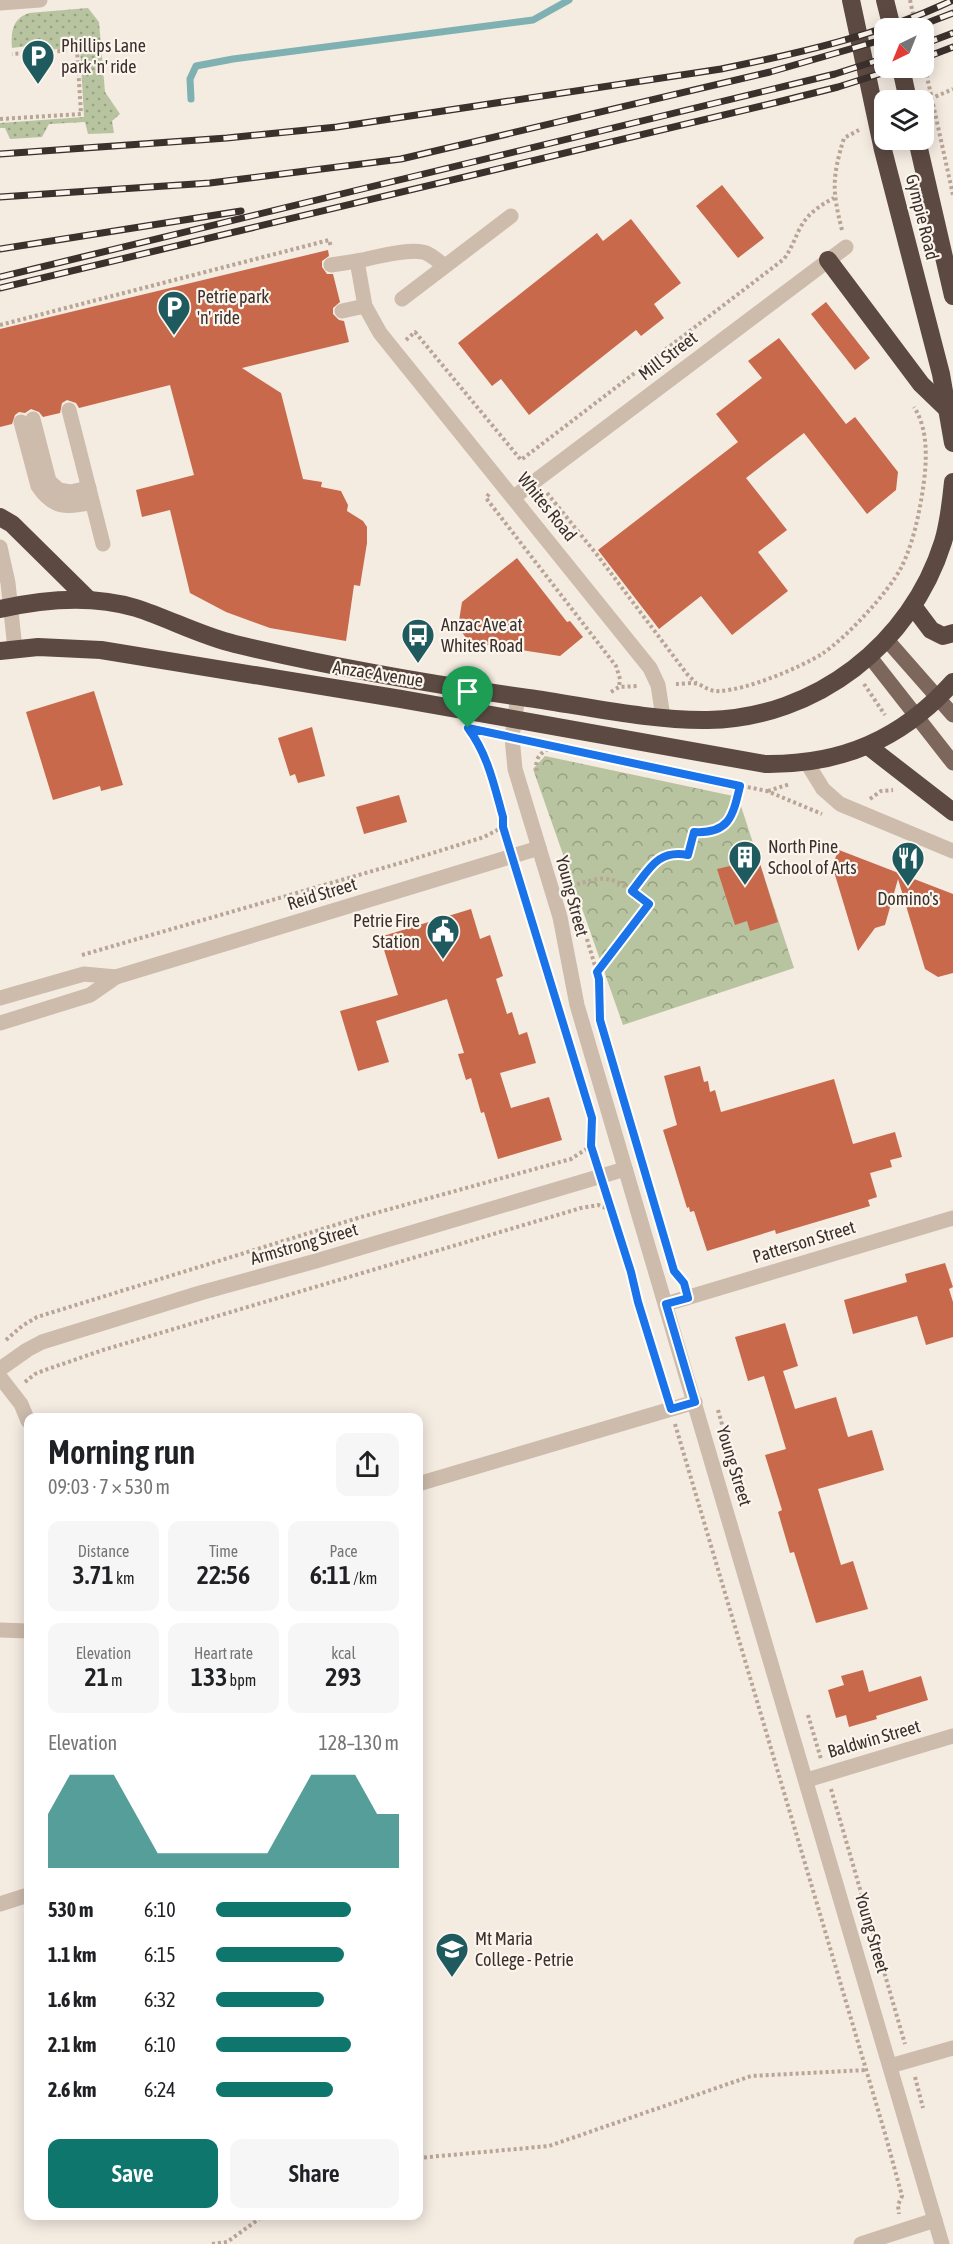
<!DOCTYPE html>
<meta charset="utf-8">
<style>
:root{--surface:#fff;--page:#f6f6f6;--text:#202124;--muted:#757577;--accent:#0f766e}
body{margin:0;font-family:"Asap Condensed",sans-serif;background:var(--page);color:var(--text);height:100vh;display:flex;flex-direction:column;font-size:22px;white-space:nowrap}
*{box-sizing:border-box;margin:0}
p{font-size:20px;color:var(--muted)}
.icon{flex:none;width:33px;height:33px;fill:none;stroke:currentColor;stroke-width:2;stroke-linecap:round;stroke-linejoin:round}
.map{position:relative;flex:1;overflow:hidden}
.sheet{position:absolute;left:24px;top:1413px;width:399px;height:807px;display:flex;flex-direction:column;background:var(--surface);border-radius:12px;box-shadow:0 3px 15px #0003}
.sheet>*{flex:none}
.needle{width:39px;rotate:223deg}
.fabs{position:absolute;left:874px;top:18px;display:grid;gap:12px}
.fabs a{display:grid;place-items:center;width:60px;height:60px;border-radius:12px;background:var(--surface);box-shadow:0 3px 15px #0003;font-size:30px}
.pin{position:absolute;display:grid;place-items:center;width:51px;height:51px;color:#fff;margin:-62px -26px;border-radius:50% 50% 50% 0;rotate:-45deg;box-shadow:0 0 6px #0007}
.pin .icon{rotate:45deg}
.round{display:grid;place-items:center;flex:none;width:63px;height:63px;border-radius:12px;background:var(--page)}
.headline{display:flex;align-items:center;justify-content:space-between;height:102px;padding:0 24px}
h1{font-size:33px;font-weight:600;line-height:45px}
.metrics{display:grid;grid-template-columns:repeat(3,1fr);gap:9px;height:102px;padding:6px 24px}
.metrics div{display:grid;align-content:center;border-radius:12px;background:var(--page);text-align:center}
.metrics b{font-size:26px;font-weight:600}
.metrics small{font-size:16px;font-weight:400}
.metrics p{font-size:16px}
.chart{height:168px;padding:12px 24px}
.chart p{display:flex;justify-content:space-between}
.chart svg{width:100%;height:108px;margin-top:6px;fill:var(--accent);opacity:.7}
.cta{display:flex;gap:12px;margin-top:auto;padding:12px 24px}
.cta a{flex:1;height:69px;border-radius:12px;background:var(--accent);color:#fff;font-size:24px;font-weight:600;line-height:69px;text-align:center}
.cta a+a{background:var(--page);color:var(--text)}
ul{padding:0 24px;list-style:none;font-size:20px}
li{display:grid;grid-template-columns:96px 72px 1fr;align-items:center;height:45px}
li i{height:15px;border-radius:8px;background:var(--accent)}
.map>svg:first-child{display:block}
.grass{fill:url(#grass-dots)}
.park{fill:url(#park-crowns)}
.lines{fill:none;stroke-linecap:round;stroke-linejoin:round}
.stream{stroke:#7fb0b2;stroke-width:7}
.building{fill:#c8694b}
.path{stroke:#b9a596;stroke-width:4;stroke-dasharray:3 3;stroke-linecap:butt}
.minor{stroke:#cdbbac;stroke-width:15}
.major{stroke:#7d675c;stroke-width:15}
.highway{stroke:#5c4a42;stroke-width:18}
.rail-casing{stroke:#3b302b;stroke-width:7}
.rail{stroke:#fbf5ee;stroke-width:4.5;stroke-dasharray:14;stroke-linecap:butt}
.route-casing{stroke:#fff;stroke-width:12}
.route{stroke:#1a73e8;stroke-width:8}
.labels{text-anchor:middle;stroke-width:4.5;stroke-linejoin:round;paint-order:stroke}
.poi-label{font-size:18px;fill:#3b302b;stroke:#fbf5ee;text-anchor:start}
.street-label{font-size:18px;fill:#3b302b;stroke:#fbf5ee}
</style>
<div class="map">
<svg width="953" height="2244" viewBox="0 0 953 2244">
<defs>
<pattern id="grass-dots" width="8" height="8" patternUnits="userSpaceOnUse" patternTransform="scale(1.5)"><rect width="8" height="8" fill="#b8c4a0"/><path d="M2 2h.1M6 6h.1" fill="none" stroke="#97a083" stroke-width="1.8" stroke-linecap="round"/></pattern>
<pattern id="park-crowns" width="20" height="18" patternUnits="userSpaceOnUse" patternTransform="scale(1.5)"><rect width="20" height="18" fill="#b8c4a0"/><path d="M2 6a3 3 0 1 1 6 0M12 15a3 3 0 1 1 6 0" fill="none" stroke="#97a083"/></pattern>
</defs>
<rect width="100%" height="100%" fill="#f4ebe1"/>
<path class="grass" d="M88,8L99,22L105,92L120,114L112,121L114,133L88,134L85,122L49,124L42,137L10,139L5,128H0V123L84,117L80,47L35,51L28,46L12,48C11,32 12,19 29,13Z"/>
<path class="park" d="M545,756L738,797L794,968L623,1025L533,769Z"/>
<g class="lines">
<path class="stream" d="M191,99L190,79L196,66L233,59L533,20L569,0"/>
</g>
<g class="building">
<path d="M722,185L764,238L738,258L696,206Z"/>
<path d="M631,219L681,283L654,304L664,318L641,336L636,330L529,415L501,379L492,386L458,343L597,233L603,241Z"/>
<path d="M328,250L329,256L322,261V267L327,274H333L340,302L333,308V314L339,320L344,321L349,342L242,368L281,393L303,479L322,482L321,487L341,491L348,505L347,511L363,521L367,527V543L360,586L354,585L346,641L270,628L226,612L190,593L170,510L142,517L136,490L194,475L170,385L79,408L76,403L67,400L62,403L60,413L43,417L39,412L31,409L25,413L19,412L15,415L12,424L0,427V329Z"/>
<path d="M826,302L870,358L855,370L811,314Z"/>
<path d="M779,338L846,424L855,417L898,472L896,490L867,514L804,433L746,478L787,530L758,552L788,591L732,635L701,596L659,629L598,550L738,442L716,414L762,378L748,361Z"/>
<path d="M517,558L567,622L570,621L583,637L560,656L469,642L458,627L462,602Z"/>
<path d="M94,691L123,785L101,791L100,786L53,800L26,712Z"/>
<path d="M312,727L325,776L298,783L295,774L290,776L278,738Z"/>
<path d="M399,795L407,822L364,834L356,807Z"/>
<path d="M839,850L953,894V973L938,977L925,969L898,879L885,925L875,928L858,951L832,865Z"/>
<path d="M756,851L778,922L750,931L747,921L735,925L717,869L730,866L728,860Z"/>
<path d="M471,909L480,939L490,935L503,976L496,979L507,1014L512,1012L519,1035L527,1032L536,1063L500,1073L511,1108L549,1097L562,1140L498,1159L484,1112L481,1113L471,1078L466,1080L458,1054L464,1053L447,999L376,1021L389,1062L358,1071L340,1011L398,995L380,937Z"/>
<path d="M700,1066L704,1082L708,1081L710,1092L715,1090L721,1112L834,1079L853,1144L895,1132L902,1157L890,1160L892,1167L870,1173L877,1197L868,1200L870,1206L776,1234L775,1230L707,1251L694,1211L690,1212L689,1207L687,1208L663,1130L677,1125L664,1076Z"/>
<path d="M945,1263L953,1287L949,1289L953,1302V1337L926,1345L917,1316L853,1334L844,1300L907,1282L905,1274Z"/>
<path d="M785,1323L798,1366L783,1371L795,1409L836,1397L848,1437L872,1430L884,1470L818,1489L841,1565L853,1561L868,1609L816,1623L794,1552L790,1553L778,1512L782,1510L765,1455L786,1449L764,1376L748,1381L735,1337Z"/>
<path d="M863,1670L869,1692L921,1676L928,1700L876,1716L877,1719L849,1727L846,1715L836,1718L828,1690L844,1685L841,1676Z"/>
</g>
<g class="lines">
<g class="path">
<path d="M910,0L916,28"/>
<path d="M924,63L953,195"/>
<path d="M930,99L953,89"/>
<path d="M0,119L81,114L77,50L12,54"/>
<path d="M842,230C832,191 832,177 844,138L859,130"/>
<path d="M0,325L329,240L331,247"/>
<path d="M406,340L415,332L521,460L784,259C791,249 794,241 799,230C807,214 819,206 834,198"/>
<path d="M547,493L598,556L687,674L696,683"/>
<path d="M489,494L486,498L616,666L620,679L619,687"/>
<path d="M676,684C683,684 692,682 698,684C705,687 711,692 719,691C747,690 799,668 822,654C846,638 889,592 902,566C912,545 917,523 921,501C926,472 931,433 914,407"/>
<path d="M864,684L885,715"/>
<path d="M611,692L619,687L638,686"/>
<path d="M470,731L486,758L503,817V827L507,839"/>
<path d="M589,755L767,791L822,814"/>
<path d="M537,771C534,758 541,752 552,747"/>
<path d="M768,791L790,784"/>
<path d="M870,799L881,791L893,790"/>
<path d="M518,872L552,985"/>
<path d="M571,886C600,878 607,873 632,891"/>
<path d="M580,916L599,979L600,1014"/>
<path d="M82,955L407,861L484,837L503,827"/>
<path d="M598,972L649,904L632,891C648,871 659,849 688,855L695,832C730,833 733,815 740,786"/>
<path d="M593,1128L591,1146L595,1159"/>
<path d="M605,1192L631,1272L638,1302L666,1394"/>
<path d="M6,1340L22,1326L37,1317L361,1217L571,1159L591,1146"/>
<path d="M25,1382L35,1374L45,1370L103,1350L581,1208L598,1205L609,1209"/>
<path d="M718,1410L728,1446"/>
<path d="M675,1424L886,2137L902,2196L898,2205L899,2214"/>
<path d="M808,1715L821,1759"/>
<path d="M831,1789L905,2044"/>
<path d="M915,2077L923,2108"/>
<path d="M418,2158L549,2146L751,2076L866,2070"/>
<path d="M212,2244L227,2242L263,2216"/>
</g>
<g class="minor">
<path d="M0,3L40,0"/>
<path d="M331,265L357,261"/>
<path d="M444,265C439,262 434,257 428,254C414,246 373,258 357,261L365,306L380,333L650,668L658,685L663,717"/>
<path d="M402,299L511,216"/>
<path d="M342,311L365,306"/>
<path d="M69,410L103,544"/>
<path d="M33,419L49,481L59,490L70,492L89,488"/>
<path d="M21,422L38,486C53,509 68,508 92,502"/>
<path d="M514,497L846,247"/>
<path d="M0,547L8,583L15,649"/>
<path d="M518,696L512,737L515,769L560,917L577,1005L942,2244"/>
<path d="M807,763L823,789L840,804L953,851"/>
<path d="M0,998L84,974L116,977"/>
<path d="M0,1023L90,995L116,977L539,848"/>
<path d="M666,1304L953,1218"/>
<path d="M0,1369L27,1350L42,1342L200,1293L316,1261L625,1169"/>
<path d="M0,1377L21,1404L28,1421"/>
<path d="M418,1484L695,1402"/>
<path d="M0,1630L28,1631"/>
<path d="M807,1780L953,1736"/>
<path d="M0,1904L28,1895"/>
<path d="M890,2066L953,2048"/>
<path d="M861,2244L935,2220"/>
</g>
<g class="major">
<path d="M887,640L953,715"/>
<path d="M870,657L953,763"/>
</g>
<g class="highway">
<path d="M851,0L883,150L941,374L953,443"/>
<path d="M885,0L892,28"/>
<path d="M901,68L908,100"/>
<path d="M917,140L953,296"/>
<path d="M828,260L921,384L949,411"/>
<path d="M0,517L12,524L89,600"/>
<path d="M913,606L931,630L943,636L953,633"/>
<path d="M0,609C44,599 93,595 136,608C170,619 201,636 235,644C331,667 430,684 528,698C585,706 651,721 708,720C816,718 911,644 943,542C949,522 951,502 953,482"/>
<path d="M0,651L38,647L101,650L401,699L765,764C842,765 902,739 953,682"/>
<path d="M868,746L953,812"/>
</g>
<defs>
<g id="rail">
<path d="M914,28L953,13"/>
<path d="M924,44L953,33"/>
<path d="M924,58L953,47"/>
<path d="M0,154L227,138L337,127L721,69C800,53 880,35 953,0"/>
<path d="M0,197L210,183L401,159L770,72L885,39"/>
<path d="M0,249L241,211"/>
<path d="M0,277L835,74L885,58"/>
<path d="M0,288L778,102L838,87L898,68"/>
</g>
</defs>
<use href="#rail" class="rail-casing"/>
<use href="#rail" class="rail"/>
</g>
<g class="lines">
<defs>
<path id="route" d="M468,728L740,786C733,815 730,834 694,832L688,855C657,849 649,870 632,891L649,904L597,972L599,979L600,1020L674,1271L684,1283L688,1298L666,1304L695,1402L671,1409L638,1302L631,1272L591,1146L592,1118L503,827V817C494,785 488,755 468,728Z"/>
</defs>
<use href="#route" class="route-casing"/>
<use href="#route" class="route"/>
</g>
<defs>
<symbol id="parking-pin" viewBox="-11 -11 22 30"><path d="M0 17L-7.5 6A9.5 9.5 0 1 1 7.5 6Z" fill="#1f5a5e" stroke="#fbf5ee"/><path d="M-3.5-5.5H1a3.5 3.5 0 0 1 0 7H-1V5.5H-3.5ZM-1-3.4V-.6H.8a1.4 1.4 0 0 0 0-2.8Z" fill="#fff"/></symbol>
<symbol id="bus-pin" viewBox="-11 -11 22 30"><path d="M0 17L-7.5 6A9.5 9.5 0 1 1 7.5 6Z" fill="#1f5a5e" stroke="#fbf5ee"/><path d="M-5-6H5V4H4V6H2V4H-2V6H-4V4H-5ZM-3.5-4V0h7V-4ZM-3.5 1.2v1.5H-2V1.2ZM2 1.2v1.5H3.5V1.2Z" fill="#fff"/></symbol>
<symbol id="building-pin" viewBox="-11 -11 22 30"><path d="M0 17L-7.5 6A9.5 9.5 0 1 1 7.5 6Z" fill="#1f5a5e" stroke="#fbf5ee"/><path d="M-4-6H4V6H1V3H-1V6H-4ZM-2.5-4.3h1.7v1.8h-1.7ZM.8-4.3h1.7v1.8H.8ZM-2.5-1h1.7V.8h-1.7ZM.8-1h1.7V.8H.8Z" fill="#fff"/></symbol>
<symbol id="restaurant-pin" viewBox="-11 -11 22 30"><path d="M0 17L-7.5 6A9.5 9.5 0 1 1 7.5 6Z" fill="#1f5a5e" stroke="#fbf5ee"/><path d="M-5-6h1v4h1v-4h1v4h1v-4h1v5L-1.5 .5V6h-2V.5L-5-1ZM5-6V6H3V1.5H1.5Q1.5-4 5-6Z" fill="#fff"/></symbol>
<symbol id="civic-pin" viewBox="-11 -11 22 30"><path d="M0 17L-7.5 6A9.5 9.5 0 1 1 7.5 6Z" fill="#1f5a5e" stroke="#fbf5ee"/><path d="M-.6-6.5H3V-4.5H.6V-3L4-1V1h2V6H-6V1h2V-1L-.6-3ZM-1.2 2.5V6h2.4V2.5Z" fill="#fff"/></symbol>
<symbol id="school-pin" viewBox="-11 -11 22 30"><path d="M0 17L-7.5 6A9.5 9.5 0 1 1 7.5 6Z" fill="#1f5a5e" stroke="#fbf5ee"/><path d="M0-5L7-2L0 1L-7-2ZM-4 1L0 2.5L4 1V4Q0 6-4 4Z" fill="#fff"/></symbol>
</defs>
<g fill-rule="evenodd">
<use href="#parking-pin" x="19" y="37" width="38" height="52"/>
<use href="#parking-pin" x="155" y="288" width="38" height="52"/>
<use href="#bus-pin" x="399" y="616" width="38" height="52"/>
<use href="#building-pin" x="726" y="838" width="38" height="52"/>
<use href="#restaurant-pin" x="889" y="839" width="38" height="52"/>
<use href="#civic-pin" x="424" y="912" width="38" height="52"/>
<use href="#school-pin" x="433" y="1930" width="38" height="52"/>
</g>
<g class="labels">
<g class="poi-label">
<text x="61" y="52">Phillips Lane<tspan x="61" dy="21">park 'n' ride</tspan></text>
<text x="197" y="303">Petrie park<tspan x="197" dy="21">'n' ride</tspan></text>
<text x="441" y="631">Anzac Ave at<tspan x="441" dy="21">Whites Road</tspan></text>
<text x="768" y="853">North Pine<tspan x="768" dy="21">School of Arts</tspan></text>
<text x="908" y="905" text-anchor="middle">Domino's</text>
<text x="420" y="927" text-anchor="end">Petrie Fire<tspan x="420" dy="21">Station</tspan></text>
<text x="475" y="1945">Mt Maria<tspan x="475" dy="21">College - Petrie</tspan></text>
</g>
<g class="street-label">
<text transform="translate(922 217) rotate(76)" y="6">Gympie Road</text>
<text transform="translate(668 356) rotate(-37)" y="6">Mill Street</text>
<text transform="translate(547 507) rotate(51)" y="6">Whites Road</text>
<text transform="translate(378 674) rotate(9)" y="6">Anzac Avenue</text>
<text transform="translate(322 894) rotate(-17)" y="6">Reid Street</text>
<text transform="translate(572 896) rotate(75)" y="6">Young Street</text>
<text transform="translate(804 1242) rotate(-17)" y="6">Patterson Street</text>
<text transform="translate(304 1244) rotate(-16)" y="6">Armstrong Street</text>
<text transform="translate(734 1466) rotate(73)" y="6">Young Street</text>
<text transform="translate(874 1739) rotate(-16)" y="6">Baldwin Street</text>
<text transform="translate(872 1933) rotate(74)" y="6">Young Street</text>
</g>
</g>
</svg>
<div class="fabs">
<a><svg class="needle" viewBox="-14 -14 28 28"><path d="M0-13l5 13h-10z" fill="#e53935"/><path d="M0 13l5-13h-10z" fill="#757577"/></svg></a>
<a><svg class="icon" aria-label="layers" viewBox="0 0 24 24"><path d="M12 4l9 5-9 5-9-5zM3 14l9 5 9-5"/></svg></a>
</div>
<div class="pin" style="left:468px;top:728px;background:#1e9e55"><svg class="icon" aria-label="arrive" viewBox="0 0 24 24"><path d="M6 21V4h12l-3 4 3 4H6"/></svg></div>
<section class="sheet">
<div class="headline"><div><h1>Morning run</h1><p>09:03 · 7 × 530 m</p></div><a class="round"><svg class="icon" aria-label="share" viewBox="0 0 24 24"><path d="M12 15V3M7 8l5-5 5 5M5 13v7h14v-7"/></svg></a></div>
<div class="metrics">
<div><p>Distance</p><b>3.71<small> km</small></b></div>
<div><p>Time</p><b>22:56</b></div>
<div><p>Pace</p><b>6:11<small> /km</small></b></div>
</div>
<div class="metrics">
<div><p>Elevation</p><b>21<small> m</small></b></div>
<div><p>Heart rate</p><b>133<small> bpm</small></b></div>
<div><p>kcal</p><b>293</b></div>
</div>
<div class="chart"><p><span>Elevation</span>128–130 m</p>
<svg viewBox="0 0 160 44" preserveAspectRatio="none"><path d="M0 44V22L10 6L20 6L30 6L40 22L50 38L60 38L70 38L80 38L90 38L100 38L110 22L120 6L130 6L140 6L150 22L160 22V44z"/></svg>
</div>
<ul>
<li><b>530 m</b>6:10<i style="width:74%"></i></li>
<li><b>1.1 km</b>6:15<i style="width:70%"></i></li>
<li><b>1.6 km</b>6:32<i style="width:59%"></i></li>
<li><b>2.1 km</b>6:10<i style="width:74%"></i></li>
<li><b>2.6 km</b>6:24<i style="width:64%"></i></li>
</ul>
<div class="cta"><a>Save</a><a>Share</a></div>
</section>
</div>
